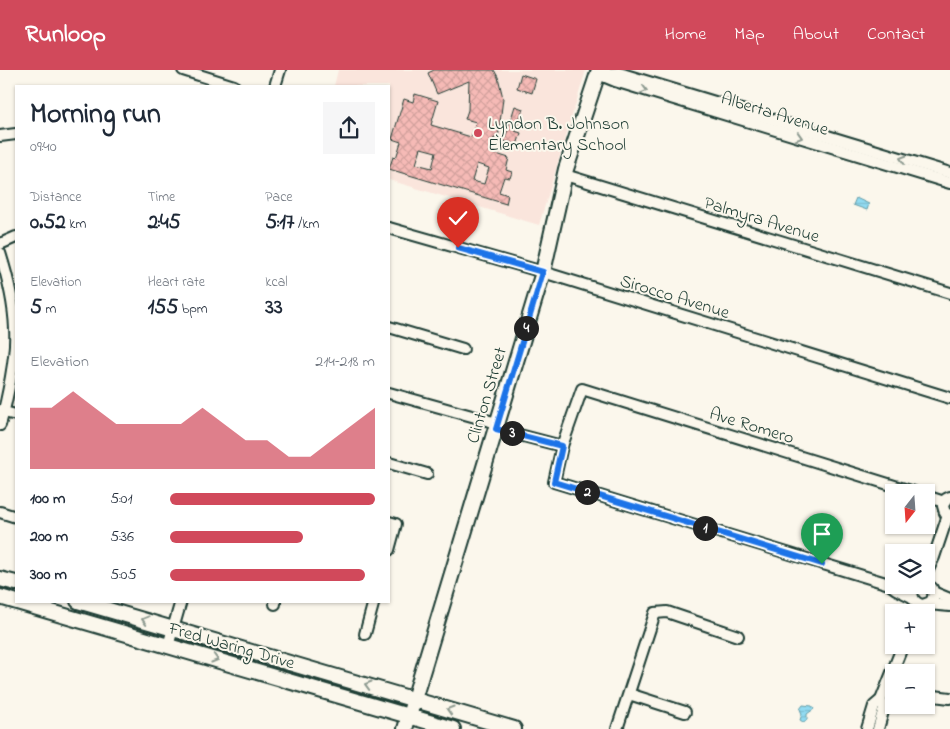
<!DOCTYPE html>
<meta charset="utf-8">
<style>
:root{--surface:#fff;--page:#f6f6f7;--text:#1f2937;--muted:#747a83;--accent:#d1495b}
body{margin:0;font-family:"Indie Flower",sans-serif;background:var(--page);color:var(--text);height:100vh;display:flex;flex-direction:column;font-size:19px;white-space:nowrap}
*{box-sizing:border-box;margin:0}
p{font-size:16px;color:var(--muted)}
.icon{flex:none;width:28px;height:28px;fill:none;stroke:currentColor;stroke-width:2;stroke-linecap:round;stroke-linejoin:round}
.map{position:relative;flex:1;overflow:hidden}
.panel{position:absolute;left:15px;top:15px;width:375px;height:518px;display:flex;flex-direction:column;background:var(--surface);border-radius:0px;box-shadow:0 1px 4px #0004}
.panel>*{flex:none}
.needle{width:32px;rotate:197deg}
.buttons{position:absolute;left:885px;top:414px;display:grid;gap:10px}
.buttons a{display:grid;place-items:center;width:50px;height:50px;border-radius:0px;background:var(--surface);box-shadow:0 1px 4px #0004;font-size:25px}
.pin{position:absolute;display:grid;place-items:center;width:42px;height:42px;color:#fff;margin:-51px -21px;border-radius:50% 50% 50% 0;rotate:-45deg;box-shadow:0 0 5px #0007}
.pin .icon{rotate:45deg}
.km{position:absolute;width:25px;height:25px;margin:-12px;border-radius:50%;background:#222;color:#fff;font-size:14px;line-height:25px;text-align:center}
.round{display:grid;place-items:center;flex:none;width:52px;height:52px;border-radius:0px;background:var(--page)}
.summary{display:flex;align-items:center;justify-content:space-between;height:85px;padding:0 15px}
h1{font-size:28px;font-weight:700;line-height:38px}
.figures{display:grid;grid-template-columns:repeat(3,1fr);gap:8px;height:85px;padding:5px 15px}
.figures div{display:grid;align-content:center}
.figures b{font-size:21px;font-weight:700}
.figures small{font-size:14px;font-weight:400}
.figures p{font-size:14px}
.chart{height:140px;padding:10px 15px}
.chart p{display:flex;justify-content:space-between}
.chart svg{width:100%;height:90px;margin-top:5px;fill:var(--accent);opacity:.7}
ul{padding:0 15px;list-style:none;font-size:16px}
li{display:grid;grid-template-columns:80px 60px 1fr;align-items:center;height:38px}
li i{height:12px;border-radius:6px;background:var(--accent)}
header{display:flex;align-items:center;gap:30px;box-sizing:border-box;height:70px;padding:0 25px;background:var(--accent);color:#fff}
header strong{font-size:24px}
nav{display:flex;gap:28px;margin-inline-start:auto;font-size:18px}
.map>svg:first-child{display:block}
.built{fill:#fae5dc}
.water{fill:url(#water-rules);stroke:#639ca6}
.building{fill:url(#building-cross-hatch);stroke:#1f3d34;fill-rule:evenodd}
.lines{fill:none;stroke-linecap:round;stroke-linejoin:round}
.street-casing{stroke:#1f3d34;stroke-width:14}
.secondary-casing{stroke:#1f3d34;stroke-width:18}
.street{stroke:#fbf7ec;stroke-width:10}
.secondary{stroke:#fbf7ec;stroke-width:14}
.oneway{stroke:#8d9a90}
.route-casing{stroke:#fff;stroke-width:10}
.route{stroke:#1a73e8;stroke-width:6}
.poi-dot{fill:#d1495b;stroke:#fbf7ec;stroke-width:2}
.labels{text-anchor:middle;stroke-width:4;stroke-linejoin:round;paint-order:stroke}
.street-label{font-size:18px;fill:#1f3d34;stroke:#fbf7ec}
.poi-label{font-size:18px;fill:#1f3d34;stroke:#fbf7ec;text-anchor:start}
</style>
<header>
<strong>Runloop</strong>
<nav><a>Home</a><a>Map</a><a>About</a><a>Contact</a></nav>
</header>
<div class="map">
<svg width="950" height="659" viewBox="0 0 950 659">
<defs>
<pattern id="water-rules" width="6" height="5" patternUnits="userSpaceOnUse" patternTransform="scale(1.25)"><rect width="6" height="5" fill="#91dbf2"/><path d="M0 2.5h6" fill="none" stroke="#7dbdd0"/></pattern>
<pattern id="building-cross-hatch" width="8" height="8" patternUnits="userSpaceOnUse" patternTransform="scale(1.25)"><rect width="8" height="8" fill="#f6bab6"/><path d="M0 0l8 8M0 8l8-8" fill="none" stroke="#d2a19d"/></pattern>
</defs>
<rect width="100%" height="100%" fill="#fbf7ec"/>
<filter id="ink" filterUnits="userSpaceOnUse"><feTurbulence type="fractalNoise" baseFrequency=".02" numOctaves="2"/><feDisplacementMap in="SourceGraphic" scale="10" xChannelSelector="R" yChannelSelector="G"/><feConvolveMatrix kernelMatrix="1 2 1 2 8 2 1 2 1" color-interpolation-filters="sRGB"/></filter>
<g filter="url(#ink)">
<path class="built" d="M338,0H586L539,155L389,110V16H334Z"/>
<g class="water">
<path d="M856,128L869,134L867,140L853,135Z"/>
<path d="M803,635L812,636L814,639L807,644V650L803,652L800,650L802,644L800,639Z"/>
</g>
<g class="building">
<path d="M434,0H494L498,7L503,28L498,69L494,68L490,82L509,88L506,100L512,102L510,108L504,107L499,122L508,125L506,134L389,99L393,87L396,88L401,72L392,69L404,29L413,32L415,24L438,31L431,55L471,67L476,52L465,49L468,40L469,11L437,24L428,3ZM421,78L436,82L432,98L416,94ZM477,94L489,98L484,114L472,111Z"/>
<path d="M521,4L536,9L532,23L517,18Z"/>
<path d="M515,36L523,39L515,61L521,63L517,75L504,71Z"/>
</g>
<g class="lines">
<defs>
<g id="street">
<path d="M183,0L234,16"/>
<path d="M598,4L615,11L950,113"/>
<path d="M601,4L619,3L950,103"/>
<path d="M275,16L280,0"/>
<path d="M0,66L16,64"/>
<path d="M565,105L950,223"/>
<path d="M389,158L543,202L950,328"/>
<path d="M0,174L16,167"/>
<path d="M0,183C8,208 14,233 15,259C17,284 7,331 0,355"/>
<path d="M389,257L463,279"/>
<path d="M389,323L497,353"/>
<path d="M0,341L16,345"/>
<path d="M496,359L562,376"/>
<path d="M389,393L427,404"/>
<path d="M926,426L944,432"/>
<path d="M950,427L946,429L943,436L945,443L950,445"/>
<path d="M0,442L16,447"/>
<path d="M389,452L396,454L389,480"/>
<path d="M926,504L934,487L948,445"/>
<path d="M917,515C909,522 912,533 923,535L931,532L934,525L932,518L926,514"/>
<path d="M933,522L950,529"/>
<path d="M912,527L896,519L889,514L554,412L562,376L582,319L914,422"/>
<path d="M275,534V531"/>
<path d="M928,534L950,536"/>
<path d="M365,564L374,531"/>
<path d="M168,576L181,531"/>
<path d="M629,624L685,642"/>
<path d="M926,625L950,628"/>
<path d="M617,659L655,543L667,542L738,566"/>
<path d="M867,659L874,636L881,630L903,575"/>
<path d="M878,659L884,638L881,630"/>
</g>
<g id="secondary">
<path d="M0,509L16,513"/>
<path d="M0,527L453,659"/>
<path d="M78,531L514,659"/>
<path d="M405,659L543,202L566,99L599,0"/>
</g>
</defs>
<use href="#street" class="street-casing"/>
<use href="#secondary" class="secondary-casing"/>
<use href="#street" class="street"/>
<use href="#secondary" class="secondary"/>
</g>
<defs><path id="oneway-chevron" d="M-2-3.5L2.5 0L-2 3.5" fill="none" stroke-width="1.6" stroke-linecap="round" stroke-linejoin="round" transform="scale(1.25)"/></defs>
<g class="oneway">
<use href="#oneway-chevron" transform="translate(644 20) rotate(17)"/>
<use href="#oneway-chevron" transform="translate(799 67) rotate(17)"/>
<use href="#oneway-chevron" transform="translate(903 89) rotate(-163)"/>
<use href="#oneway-chevron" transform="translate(145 550) rotate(-164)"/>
<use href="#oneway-chevron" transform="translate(215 589) rotate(16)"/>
<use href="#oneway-chevron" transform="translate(368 615) rotate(-164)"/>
<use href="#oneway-chevron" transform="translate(450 640) rotate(-163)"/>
</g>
</g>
<g class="lines" filter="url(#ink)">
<defs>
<path id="route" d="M458,178L543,202L496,359L562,376L554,412L822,494"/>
</defs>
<use href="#route" class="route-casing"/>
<use href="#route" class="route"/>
</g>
<circle class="poi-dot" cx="478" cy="63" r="5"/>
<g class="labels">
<g class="street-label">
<text transform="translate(775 43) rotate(17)" y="6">Alberta Avenue</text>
<text transform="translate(762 149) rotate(17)" y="6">Palmyra Avenue</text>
<text transform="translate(675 226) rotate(17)" y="6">Sirocco Avenue</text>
<text transform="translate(486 325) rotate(-73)" y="6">Clinton Street</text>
<text transform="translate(752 355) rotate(17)" y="6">Ave Romero</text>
<text transform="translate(232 575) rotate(16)" y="6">Fred Waring Drive</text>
</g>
<g class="poi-label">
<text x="488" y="59">Lyndon B. Johnson<tspan x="488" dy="21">Elementary School</tspan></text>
</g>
</g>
</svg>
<div class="buttons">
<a><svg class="needle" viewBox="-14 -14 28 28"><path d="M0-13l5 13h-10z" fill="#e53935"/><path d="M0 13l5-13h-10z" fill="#747a83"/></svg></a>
<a><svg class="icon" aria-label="layers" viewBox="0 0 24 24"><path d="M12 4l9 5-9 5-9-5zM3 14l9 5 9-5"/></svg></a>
<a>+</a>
<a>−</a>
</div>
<div class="pin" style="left:822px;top:494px;background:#1e9e55"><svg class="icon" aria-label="arrive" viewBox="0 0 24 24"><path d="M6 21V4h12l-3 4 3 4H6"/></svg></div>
<div class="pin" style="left:458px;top:178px;background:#d93025"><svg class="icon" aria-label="check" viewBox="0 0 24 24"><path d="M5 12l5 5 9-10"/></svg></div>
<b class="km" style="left:705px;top:458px">1</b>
<b class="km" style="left:587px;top:422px">2</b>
<b class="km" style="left:512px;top:363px">3</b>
<b class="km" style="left:526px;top:258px">4</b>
<section class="panel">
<div class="summary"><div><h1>Morning run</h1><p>09:40</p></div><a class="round"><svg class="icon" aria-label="share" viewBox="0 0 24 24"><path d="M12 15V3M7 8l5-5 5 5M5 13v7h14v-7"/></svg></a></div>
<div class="figures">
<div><p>Distance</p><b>0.52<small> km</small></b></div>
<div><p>Time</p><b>2:45</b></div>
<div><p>Pace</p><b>5:17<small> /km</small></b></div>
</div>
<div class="figures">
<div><p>Elevation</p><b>5<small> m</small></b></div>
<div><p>Heart rate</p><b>155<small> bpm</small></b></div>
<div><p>kcal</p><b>33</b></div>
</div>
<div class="chart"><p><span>Elevation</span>214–218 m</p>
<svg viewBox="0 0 160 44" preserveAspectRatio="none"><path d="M0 44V14L10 14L20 6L30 14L40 22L50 22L60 22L70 22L80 14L90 22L100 30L110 30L120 38L130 38L140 30L150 22L160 14V44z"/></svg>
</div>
<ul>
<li><b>100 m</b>5:01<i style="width:100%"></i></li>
<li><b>200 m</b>5:36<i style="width:65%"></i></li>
<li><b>300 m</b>5:05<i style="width:95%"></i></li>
</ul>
</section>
</div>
